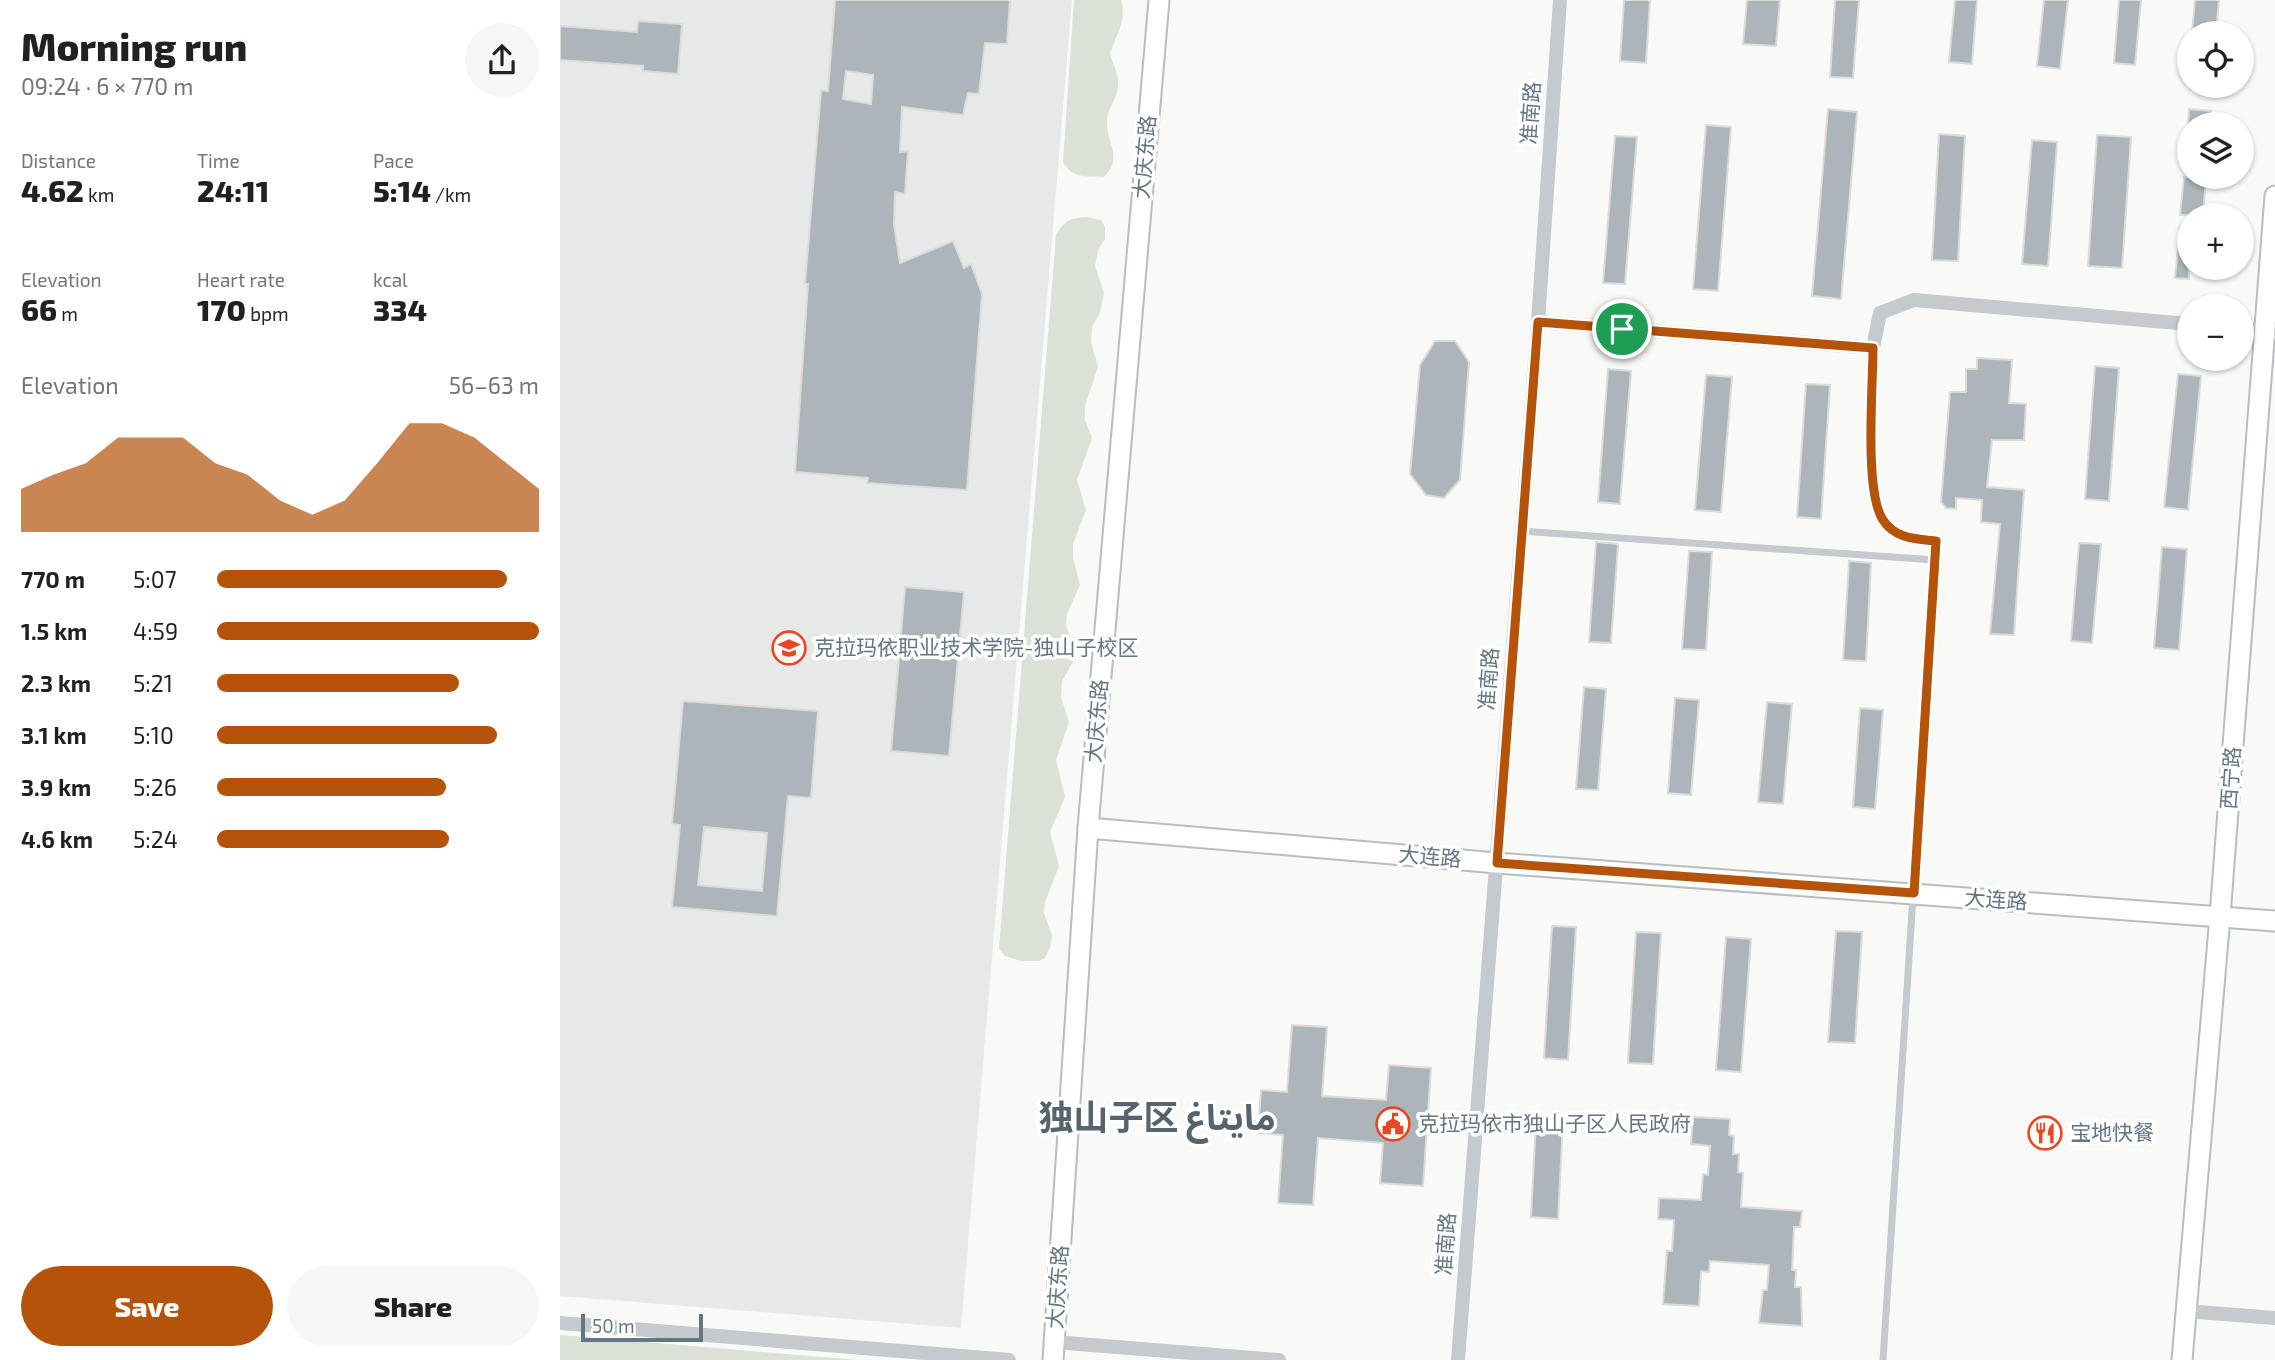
<!DOCTYPE html>
<meta charset="utf-8">
<style>
:root{--surface:#fff;--page:#f6f6f6;--text:#202124;--muted:#757577;--accent:#b45309}
body{margin:0;font-family:"Exo 2","Noto Sans Arabic","Noto Sans SC",sans-serif;background:var(--page);color:var(--text);height:100vh;display:flex;flex-direction:column;font-size:26px;white-space:nowrap}
*{box-sizing:border-box;margin:0}
p{font-size:23px;color:var(--muted)}
.icon{flex:none;width:38px;height:38px;fill:none;stroke:currentColor;stroke-width:2;stroke-linecap:round;stroke-linejoin:round}
.map{position:relative;flex:1;overflow:hidden}
.details{display:flex;flex-direction:column;background:var(--surface);width:560px}
.details>*{flex:none}
.buttons{position:absolute;left:1617px;top:21px;display:grid;gap:14px}
.buttons a{display:grid;place-items:center;width:77px;height:77px;border-radius:50%;background:var(--surface);box-shadow:0 2px 5px #0004;font-size:35px}
.scale{position:absolute;left:21px;bottom:18px;width:122px;box-sizing:border-box;padding-left:7px;border:4px solid #637783;border-top:0;font-size:19px;line-height:24px;white-space:nowrap;color:#637783;-webkit-text-stroke:5px #fff;paint-order:stroke}
.pin{position:absolute;display:grid;place-items:center;width:60px;height:60px;color:#fff;margin:-30px;border:4px solid #fff;border-radius:50%;box-shadow:0 2px 7px #0007}
.round{display:grid;place-items:center;flex:none;width:74px;height:74px;border-radius:37px;background:var(--page)}
.overview{display:flex;align-items:center;justify-content:space-between;height:119px;padding:0 21px}
h1{font-size:38px;font-weight:800;line-height:52px}
.metrics{display:grid;grid-template-columns:repeat(3,1fr);gap:10px;height:119px;padding:7px 21px}
.metrics div{display:grid;align-content:center}
.metrics b{font-size:30px;font-weight:800}
.metrics small{font-size:19px;font-weight:400}
.metrics p{font-size:19px}
.chart{height:196px;padding:14px 21px}
.chart p{display:flex;justify-content:space-between}
.chart svg{width:100%;height:126px;margin-top:7px;fill:var(--accent);opacity:.7}
.button{display:flex;gap:14px;margin-top:auto;padding:14px 21px}
.button a{flex:1;height:80px;border-radius:42px;background:var(--accent);color:#fff;font-size:28px;font-weight:800;line-height:80px;text-align:center}
.button a+a{background:var(--page);color:var(--text)}
ul{padding:0 21px;list-style:none;font-size:23px}
li{display:grid;grid-template-columns:112px 84px 1fr;align-items:center;height:52px}
li i{height:18px;border-radius:9px;background:var(--accent)}
main{display:flex;flex:1;min-height:0}
.map>svg:first-child{display:block}
.built{fill:#e7e9e8}
.green{fill:#dbe1d7}
.building{fill:#abb5ba;stroke:#dbdbd9;stroke-width:2;fill-rule:evenodd}
.lines{fill:none;stroke-linecap:round;stroke-linejoin:round}
.secondary-casing{stroke:#b7bdc1;stroke-width:23}
.lane{stroke:#c4cacd;stroke-width:7}
.street{stroke:#c4cacd;stroke-width:14}
.secondary{stroke:#fff;stroke-width:19}
.route-casing{stroke:#fff;stroke-width:14}
.route{stroke:#b45309;stroke-width:9}
.labels{text-anchor:middle;stroke-width:7;stroke-linejoin:round;paint-order:stroke}
.street-label{font-size:21px;fill:#637783;stroke:#fff}
.poi-label{font-size:21px;fill:#637783;stroke:#fff;text-anchor:start}
.town-label{font-size:35px;font-weight:bold;fill:#55646e;stroke:#fff}
</style>
<main>
<section class="details">
<div class="overview"><div><h1>Morning run</h1><p>09:24 · 6 × 770 m</p></div><a class="round"><svg class="icon" aria-label="share" viewBox="0 0 24 24"><path d="M12 15V3M7 8l5-5 5 5M5 13v7h14v-7"/></svg></a></div>
<div class="metrics">
<div><p>Distance</p><b>4.62<small> km</small></b></div>
<div><p>Time</p><b>24:11</b></div>
<div><p>Pace</p><b>5:14<small> /km</small></b></div>
</div>
<div class="metrics">
<div><p>Elevation</p><b>66<small> m</small></b></div>
<div><p>Heart rate</p><b>170<small> bpm</small></b></div>
<div><p>kcal</p><b>334</b></div>
</div>
<div class="chart"><p><span>Elevation</span>56–63 m</p>
<svg viewBox="0 0 160 44" preserveAspectRatio="none"><path d="M0 44V29L10 24L20 20L30 11L40 11L50 11L60 20L70 24L80 33L90 38L100 33L110 20L120 6L130 6L140 11L150 20L160 29V44z"/></svg>
</div>
<ul>
<li><b>770 m</b>5:07<i style="width:90%"></i></li>
<li><b>1.5 km</b>4:59<i style="width:100%"></i></li>
<li><b>2.3 km</b>5:21<i style="width:75%"></i></li>
<li><b>3.1 km</b>5:10<i style="width:87%"></i></li>
<li><b>3.9 km</b>5:26<i style="width:71%"></i></li>
<li><b>4.6 km</b>5:24<i style="width:72%"></i></li>
</ul>
<div class="button"><a>Save</a><a>Share</a></div>
</section>
<div class="map">
<svg width="1715" height="1360" viewBox="0 0 1715 1360">
<rect width="100%" height="100%" fill="#f9f9f7"/>
<path class="built" d="M0,0H512L401,1328L0,1296Z"/>
<g class="green">
<path d="M514,0H561C567,20 556,35 550,54C553,65 559,74 558,85C558,99 547,108 547,121C546,143 564,157 544,177C527,176 512,179 503,162Z"/>
<path d="M527,217L541,220L545,227V239L538,250L535,266L544,293L540,313L532,327L531,342L538,367L525,406V420L532,438L517,480L526,510L513,544V558L520,585L507,614L506,625L513,646V662L502,681L501,697L509,722L496,760L505,797L490,832L499,866L485,902L484,913L492,935L490,947L485,958L479,961H461L445,956L439,948L496,235C505,220 511,218 527,217Z"/>
<path d="M0,1335L299,1360H0Z"/>
</g>
<g class="building">
<path d="M275,0H450L447,44L425,43L419,94L408,93L403,115L342,107L340,152L348,151L345,194L335,192L334,225L340,263L393,241L404,268L411,264L422,294L407,490L307,483L308,478L235,472L248,284H245L261,90L268,91ZM286,71L313,75L311,104L283,99Z"/>
<path d="M1064,0H1090L1086,63L1060,61Z"/>
<path d="M1187,0H1220L1216,46L1183,44Z"/>
<path d="M1275,0H1299L1293,78L1270,77Z"/>
<path d="M1395,0H1417L1412,64L1389,62Z"/>
<path d="M1484,0H1508L1500,69L1477,66Z"/>
<path d="M1559,0H1581L1575,65L1554,63Z"/>
<path d="M1635,0H1659L1656,33H1632Z"/>
<path d="M78,21L122,24L118,74L83,71V66L0,60V26L77,32Z"/>
<path d="M1268,109L1297,112L1281,299L1252,296Z"/>
<path d="M1629,109L1651,111L1650,124H1628Z"/>
<path d="M1146,125L1171,127L1158,291L1133,289Z"/>
<path d="M1379,134L1405,136L1398,261L1372,260Z"/>
<path d="M1537,135L1571,137L1562,268L1528,266Z"/>
<path d="M1055,136L1077,137L1065,284L1043,283Z"/>
<path d="M1472,140L1497,142L1488,266L1462,264Z"/>
<path d="M1624,177H1646L1643,215H1620Z"/>
<path d="M1620,226L1629,227V279L1615,278Z"/>
<path d="M875,341H895L909,362L900,480L884,498L866,495L850,474L860,365Z"/>
<path d="M1417,358L1452,360L1449,403L1466,404L1464,440H1432L1427,487L1464,490L1454,635L1430,634L1440,524L1421,522L1422,500L1396,498V509L1386,508L1381,502L1390,392H1406V369H1417Z"/>
<path d="M1535,366L1559,368L1549,501L1525,499Z"/>
<path d="M1048,369L1071,371L1060,504L1038,502Z"/>
<path d="M1618,374L1641,376L1628,510L1604,507Z"/>
<path d="M1146,375L1172,377L1161,512L1135,510Z"/>
<path d="M1246,384L1270,385L1261,519L1237,517Z"/>
<path d="M1036,542L1058,544L1051,643L1029,642Z"/>
<path d="M1519,543L1541,544L1532,643L1511,641Z"/>
<path d="M1602,547L1627,549L1619,650L1594,648Z"/>
<path d="M1129,551L1152,552L1146,650L1122,649Z"/>
<path d="M1289,561L1311,563L1306,661L1283,660Z"/>
<path d="M345,587L404,592L389,756L331,751Z"/>
<path d="M1024,687L1046,689L1038,790L1016,789Z"/>
<path d="M1115,698L1139,700L1131,795L1108,793Z"/>
<path d="M123,701L258,711L251,798L228,796L217,916L112,907L120,825L112,824ZM144,827L207,833L202,891L138,885Z"/>
<path d="M1207,702L1232,704L1223,804L1198,802Z"/>
<path d="M1300,708L1323,710L1315,809L1293,807Z"/>
<path d="M992,926L1016,927L1008,1060L984,1058Z"/>
<path d="M1276,931L1302,932L1295,1043L1268,1042Z"/>
<path d="M1076,932L1101,933L1093,1064L1068,1063Z"/>
<path d="M1166,937L1191,939L1181,1072L1156,1070Z"/>
<path d="M732,1025L767,1027L762,1096L826,1100L829,1065L871,1068L863,1186L820,1183L823,1143L758,1138L753,1205L718,1203L723,1135L698,1133L701,1090L727,1092Z"/>
<path d="M1133,1117L1170,1119L1169,1135L1174,1136L1173,1154H1179L1178,1172L1183,1173L1181,1207L1242,1211L1240,1227H1234L1232,1270H1236L1235,1287H1241L1242,1326L1199,1323L1203,1290H1207L1209,1265L1150,1261L1149,1272L1141,1271L1139,1306L1103,1304L1107,1251H1112L1114,1220L1098,1219L1099,1198L1141,1200L1143,1174L1148,1175L1150,1146L1131,1144Z"/>
<path d="M976,1120L1003,1121L998,1219L971,1217Z"/>
</g>
<g class="lines">
<defs>
<g id="secondary">
<path d="M528,828L937,863L1715,921"/>
<path d="M493,1360L528,828L599,0"/>
<path d="M1622,1360L1660,916L1715,196"/>
</g>
</defs>
<use href="#secondary" class="secondary-casing"/>
<g class="lane">
<path d="M1313,348C1313,385 1304,492 1323,520C1335,539 1357,539 1376,541L1323,1360"/>
<path d="M961,531L1375,560"/>
</g>
<g class="street">
<path d="M978,322L1313,348L1320,313L1354,300L1629,324"/>
<path d="M1682,329L1715,332"/>
<path d="M1625,1311L1715,1318"/>
<path d="M0,1323L449,1360"/>
<path d="M494,1342L719,1360"/>
<path d="M898,1360L978,322L1000,0"/>
</g>
<use href="#secondary" class="secondary"/>
</g>
<g class="lines">
<defs>
<path id="route" d="M978,322L1313,348C1313,385 1304,492 1323,520C1335,539 1357,539 1376,541L1354,893L937,863Z"/>
</defs>
<use href="#route" class="route-casing"/>
<use href="#route" class="route"/>
</g>
<defs>
<symbol id="university-ring" viewBox="-11 -11 22 22"><circle r="9.5" fill="#fff" stroke="#ec4524" stroke-width="1.5"/><path d="M0-5L7-2L0 1L-7-2ZM-4 1L0 2.5L4 1V4Q0 6-4 4Z" fill="#ec4524"/></symbol>
<symbol id="civic-ring" viewBox="-11 -11 22 22"><circle r="9.5" fill="#fff" stroke="#ec4524" stroke-width="1.5"/><path d="M-.6-6.5H3V-4.5H.6V-3L4-1V1h2V6H-6V1h2V-1L-.6-3ZM-1.2 2.5V6h2.4V2.5Z" fill="#ec4524"/></symbol>
<symbol id="restaurant-ring" viewBox="-11 -11 22 22"><circle r="9.5" fill="#fff" stroke="#ec4524" stroke-width="1.5"/><path d="M-5-6h1v4h1v-4h1v4h1v-4h1v5L-1.5 .5V6h-2V.5L-5-1ZM5-6V6H3V1.5H1.5Q1.5-4 5-6Z" fill="#ec4524"/></symbol>
</defs>
<g fill-rule="evenodd">
<use href="#university-ring" x="210" y="629" width="38" height="38"/>
<use href="#civic-ring" x="814" y="1105" width="38" height="38"/>
<use href="#restaurant-ring" x="1466" y="1114" width="38" height="38"/>
</g>
<g class="labels">
<g class="street-label">
<text transform="translate(971 113) rotate(-86)" y="7">准南路</text>
<text transform="translate(585 157) rotate(-85)" y="7">大庆东路</text>
<text transform="translate(929 679) rotate(-86)" y="7">准南路</text>
<text transform="translate(537 721) rotate(-85)" y="7">大庆东路</text>
<text transform="translate(1671 778) rotate(-86)" y="7">西宁路</text>
<text transform="translate(870 857) rotate(5)" y="7">大连路</text>
<text transform="translate(1436 900) rotate(4)" y="7">大连路</text>
<text transform="translate(886 1244) rotate(-86)" y="7">准南路</text>
<text transform="translate(498 1287) rotate(-86)" y="7">大庆东路</text>
</g>
<g class="poi-label">
<text x="254" y="655">克拉玛依职业技术学院-独山子校区</text>
<text x="858" y="1131">克拉玛依市独山子区人民政府</text>
<text x="1510" y="1140">宝地快餐</text>
</g>
<g class="town-label">
<text x="597" y="1130">独山子区 مايتاغ</text>
</g>
</g>
</svg>
<div class="buttons">
<a><svg class="icon" aria-label="locate" viewBox="0 0 24 24"><circle cx="12" cy="12" r="6"/><path d="M12 2v4M12 18v4M2 12h4M18 12h4"/></svg></a>
<a><svg class="icon" aria-label="layers" viewBox="0 0 24 24"><path d="M12 4l9 5-9 5-9-5zM3 14l9 5 9-5"/></svg></a>
<a>+</a>
<a>−</a>
</div>
<div class="scale">50 m</div>
<div class="pin" style="left:1062px;top:329px;background:#1e9e55"><svg class="icon" aria-label="arrive" viewBox="0 0 24 24"><path d="M6 21V4h12l-3 4 3 4H6"/></svg></div>
</div>
</main>
